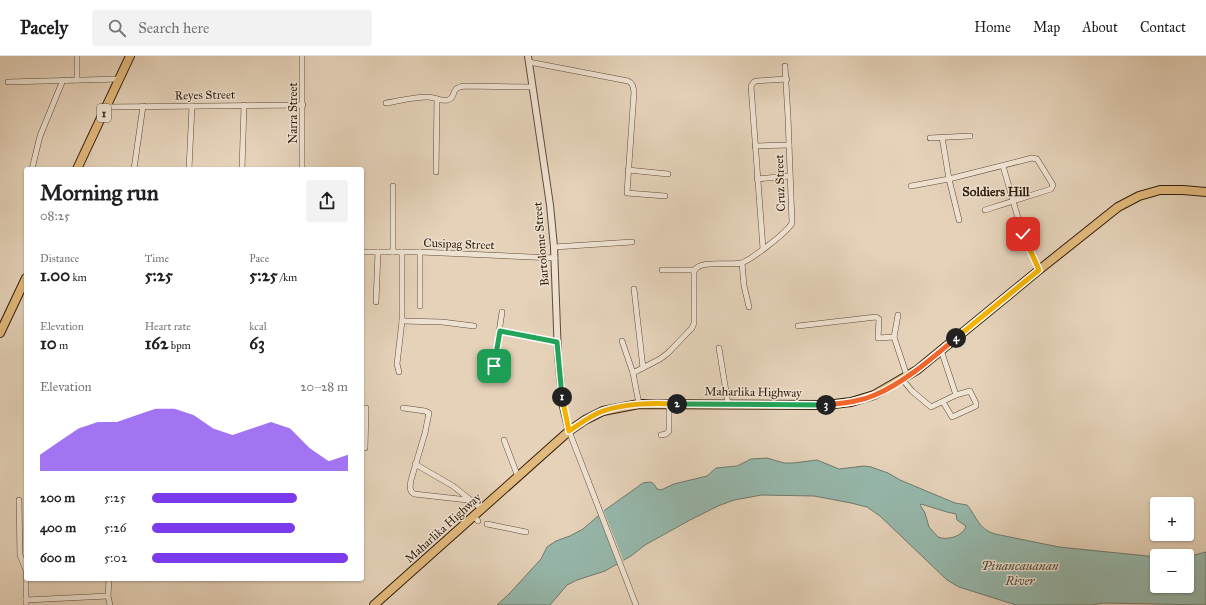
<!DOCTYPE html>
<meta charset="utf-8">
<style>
:root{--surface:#fff;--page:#f2f2f2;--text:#202124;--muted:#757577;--line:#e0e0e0;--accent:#7c3aed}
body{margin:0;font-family:"IM FELL Great Primer",serif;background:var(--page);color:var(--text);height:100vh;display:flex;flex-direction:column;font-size:15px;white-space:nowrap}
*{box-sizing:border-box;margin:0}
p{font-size:13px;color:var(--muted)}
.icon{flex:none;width:22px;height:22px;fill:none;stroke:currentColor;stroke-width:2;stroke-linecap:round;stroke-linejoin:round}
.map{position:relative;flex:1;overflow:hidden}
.side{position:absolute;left:24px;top:111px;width:340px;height:414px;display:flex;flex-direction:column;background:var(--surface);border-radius:4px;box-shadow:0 1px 3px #0004}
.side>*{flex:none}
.buttons{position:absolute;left:1150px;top:441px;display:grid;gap:8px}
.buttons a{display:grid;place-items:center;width:44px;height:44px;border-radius:4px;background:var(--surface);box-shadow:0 1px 3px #0004;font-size:20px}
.pin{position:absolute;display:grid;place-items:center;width:34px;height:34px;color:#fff;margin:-17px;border-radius:8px;box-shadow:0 2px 6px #0006}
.km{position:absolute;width:20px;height:20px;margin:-10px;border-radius:50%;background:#222;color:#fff;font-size:11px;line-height:20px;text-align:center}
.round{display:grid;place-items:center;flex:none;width:42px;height:42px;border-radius:4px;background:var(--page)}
.overview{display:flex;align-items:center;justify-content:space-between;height:68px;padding:0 16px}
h1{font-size:22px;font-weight:700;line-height:30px}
.figures{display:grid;grid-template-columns:repeat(3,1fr);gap:6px;height:68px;padding:4px 16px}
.figures div{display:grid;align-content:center}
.figures b{font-size:17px;font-weight:700}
.figures small{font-size:11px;font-weight:400}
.figures p{font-size:11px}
.chart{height:112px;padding:8px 16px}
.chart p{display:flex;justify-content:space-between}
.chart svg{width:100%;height:72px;margin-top:4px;fill:var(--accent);opacity:.7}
ul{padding:0 16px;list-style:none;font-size:13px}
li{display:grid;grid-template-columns:64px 48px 1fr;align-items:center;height:30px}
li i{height:10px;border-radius:5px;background:var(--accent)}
header{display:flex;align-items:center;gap:24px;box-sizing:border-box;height:56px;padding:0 20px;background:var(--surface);border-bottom:1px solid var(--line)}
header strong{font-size:19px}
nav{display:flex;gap:22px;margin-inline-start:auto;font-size:14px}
.search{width:280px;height:36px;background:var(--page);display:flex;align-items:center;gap:10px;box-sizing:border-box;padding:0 14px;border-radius:4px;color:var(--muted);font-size:15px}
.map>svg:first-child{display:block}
.water{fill:#96b8ac;stroke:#6e7a6c;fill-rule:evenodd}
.pier{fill:#e5d2b9}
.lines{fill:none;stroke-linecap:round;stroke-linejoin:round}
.minor-casing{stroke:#5f4b38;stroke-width:6}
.tertiary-casing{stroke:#5f4b38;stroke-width:8}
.primary-casing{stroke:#321e0d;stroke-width:10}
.trunk-casing{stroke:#321e0d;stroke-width:10}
.minor{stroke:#eee2d2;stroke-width:5}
.tertiary{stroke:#eee2d2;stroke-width:6}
.primary{stroke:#e2b97c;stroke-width:8}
.trunk{stroke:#e2b97c;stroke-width:8}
.split-1-casing{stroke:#fff;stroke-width:8}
.split-2-casing{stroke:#fff;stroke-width:8}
.split-3-casing{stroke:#fff;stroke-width:8}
.split-4-casing{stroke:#fff;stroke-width:8}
.split-5-casing{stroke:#fff;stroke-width:8}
.split-1{stroke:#22a559;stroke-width:5}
.split-2{stroke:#f5b400;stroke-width:5}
.split-3{stroke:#22a559;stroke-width:5}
.split-4{stroke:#f0652b;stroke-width:5}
.split-5{stroke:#f5b400;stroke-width:5}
.labels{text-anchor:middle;stroke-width:3;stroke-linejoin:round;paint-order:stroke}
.shield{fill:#eee2d2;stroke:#6a5948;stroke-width:1}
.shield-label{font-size:11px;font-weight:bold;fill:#321e0d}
.street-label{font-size:12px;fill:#321e0d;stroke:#eee2d2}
.neighbourhood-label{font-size:13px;font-weight:bold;fill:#321e0d;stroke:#eee2d2}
.water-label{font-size:13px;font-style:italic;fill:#504c3d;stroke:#eee2d2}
</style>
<header>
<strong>Pacely</strong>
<div class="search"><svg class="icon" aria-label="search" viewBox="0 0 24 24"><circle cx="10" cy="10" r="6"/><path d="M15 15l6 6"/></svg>Search here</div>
<nav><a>Home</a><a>Map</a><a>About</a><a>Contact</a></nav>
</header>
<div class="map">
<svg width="1206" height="549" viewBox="0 0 1206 549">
<rect width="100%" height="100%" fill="#e5d2b9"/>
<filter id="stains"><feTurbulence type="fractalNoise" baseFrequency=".005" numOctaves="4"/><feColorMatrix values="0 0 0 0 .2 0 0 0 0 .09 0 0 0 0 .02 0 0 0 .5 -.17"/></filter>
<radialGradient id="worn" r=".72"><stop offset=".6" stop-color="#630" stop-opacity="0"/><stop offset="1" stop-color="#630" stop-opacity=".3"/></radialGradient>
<path class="water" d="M767,402L784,407H793L817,404L839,413L864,410L871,411L888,417L900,424L955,447L967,449C978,462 977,472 995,478L1059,491L1157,501V530H1187V501L1206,496V549L1103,547L1092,549H1016L959,531L947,524L880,460L867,451L851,447L814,440L762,439L734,444L718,450L690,464L645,489L631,500L605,515L577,524L567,529L550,549H497L509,538L541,503L547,491L556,485L570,480L583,473L605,454L643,427C652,425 653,426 657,433L661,434L674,428L707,420L716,412L737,410L751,403ZM921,448L947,456L956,458L957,464L966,470C964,480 947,485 938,481L929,471L925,457L920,449Z"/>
<path class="pier" d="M603,453L624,506L618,510L598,458Z"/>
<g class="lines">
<defs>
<g id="minor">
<path d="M77,0V24"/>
<path d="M302,0V113"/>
<path d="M529,6L628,25C633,27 633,31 634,36L627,137L665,140"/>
<path d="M8,26L120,23"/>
<path d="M386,47C399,45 413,41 427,41C434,40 440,46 448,44C458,41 448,32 465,30L532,31"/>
<path d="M107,51L303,49"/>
<path d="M942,81L949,123L959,164"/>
<path d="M930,82L970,80"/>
<path d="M755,90L789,89"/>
<path d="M1003,110L1022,176L1039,214"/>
<path d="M32,113L40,80L63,24"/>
<path d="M134,113L143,50"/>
<path d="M189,113L192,50"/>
<path d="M242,113L244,49"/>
<path d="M628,114L668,118"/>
<path d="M436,116L437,43"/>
<path d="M757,123L790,120"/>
<path d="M911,130L949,123L1032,102L1037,103L1053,129L1051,133L985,154"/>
<path d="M554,191L632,186"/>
<path d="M763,193L751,30L754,26L756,25L787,23"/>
<path d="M362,196H420L555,202"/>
<path d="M393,196V130"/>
<path d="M742,207L744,230L749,251"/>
<path d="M662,214H695"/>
<path d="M634,233L643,312"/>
<path d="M376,246L378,196"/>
<path d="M420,250V196"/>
<path d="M898,259L894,281L907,320"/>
<path d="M402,265L442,266L474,270"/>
<path d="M798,270L876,261L879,263L878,282L894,281"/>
<path d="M500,275L557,286"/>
<path d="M622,285L633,317"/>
<path d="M719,292L728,348"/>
<path d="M494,310L502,256"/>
<path d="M399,316L397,308L402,265V196"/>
<path d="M902,323L912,335L931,351L956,339L941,294"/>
<path d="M943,346L952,361L976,350V347L970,335L956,339"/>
<path d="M639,348L633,317L660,303L668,297L692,272L694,267V215C700,203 730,210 741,207C750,205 784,178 790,170L792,167L788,61L785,10"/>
<path d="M362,352H366L365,392H362"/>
<path d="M403,352L425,355L429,357L425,377L411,424C410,430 409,435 414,438L468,444"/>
<path d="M569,375L636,549"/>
<path d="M661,379L666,378L669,375V348"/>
<path d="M504,384L518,421"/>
<path d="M415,408L453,430L482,453"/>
<path d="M19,444L20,499L26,514V549"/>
<path d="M474,460L478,465"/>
<path d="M487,468L526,476"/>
<path d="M109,523L108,540L110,549"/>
<path d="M26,544L108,540"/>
</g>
<path id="tertiary" d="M528,0L550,149L554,191L558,300L563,351L569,375"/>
<path id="primary" d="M374,549L569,375L585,364L603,355L639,348L826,349L851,346L874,339L917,314L1039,214L1118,151L1139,140L1160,134H1183L1206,136"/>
<g id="trunk">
<path d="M77,113L130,0"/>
<path d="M0,277L26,222"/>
</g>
</defs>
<use href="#minor" class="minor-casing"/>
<use href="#tertiary" class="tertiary-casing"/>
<use href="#primary" class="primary-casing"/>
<use href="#trunk" class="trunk-casing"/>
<use href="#minor" class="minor"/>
<use href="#tertiary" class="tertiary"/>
<use href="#primary" class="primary"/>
<use href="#trunk" class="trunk"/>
</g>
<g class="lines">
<defs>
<path id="split-1" d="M494,310L500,275L557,286L562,341"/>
<path id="split-2" d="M562,341L569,375C580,368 591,359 603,355C627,347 652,347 677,348"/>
<path id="split-3" d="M677,348L826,349"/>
<path id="split-4" d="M826,349C843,347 859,346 875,339C905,326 931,303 956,282"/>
<path id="split-5" d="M956,282L1039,214L1023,178"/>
</defs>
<use href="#split-1" class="split-1-casing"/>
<use href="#split-2" class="split-2-casing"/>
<use href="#split-3" class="split-3-casing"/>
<use href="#split-4" class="split-4-casing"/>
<use href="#split-5" class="split-5-casing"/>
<use href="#split-1" class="split-1"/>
<use href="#split-2" class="split-2"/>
<use href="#split-3" class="split-3"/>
<use href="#split-4" class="split-4"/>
<use href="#split-5" class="split-5"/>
</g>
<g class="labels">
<rect class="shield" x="97" y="48" width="14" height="18" rx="3"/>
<g class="shield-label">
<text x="104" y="61">1</text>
</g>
<g class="street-label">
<text transform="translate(205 39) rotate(-1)" y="4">Reyes Street</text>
<text transform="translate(293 57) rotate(-90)" y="4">Narra Street</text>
<text transform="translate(780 127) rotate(-92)" y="4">Cruz Street</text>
<text transform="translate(459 188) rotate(2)" y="4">Cusipag Street</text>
<text transform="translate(541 188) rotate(-95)" y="4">Bartolome Street</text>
<text transform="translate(753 336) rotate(1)" y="4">Maharlika Highway</text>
<text transform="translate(443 472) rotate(-42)" y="4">Maharlika Highway</text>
</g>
<g class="neighbourhood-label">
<text x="996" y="140">Soldiers Hill</text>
</g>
<g class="water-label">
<text x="1020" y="514">Pinancauanan<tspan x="1020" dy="15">River</tspan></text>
</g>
</g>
<rect width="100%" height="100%" filter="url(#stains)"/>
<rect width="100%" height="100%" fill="url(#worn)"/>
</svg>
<div class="buttons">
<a>+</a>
<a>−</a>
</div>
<div class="pin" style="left:494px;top:310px;background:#1e9e55"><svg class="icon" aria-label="arrive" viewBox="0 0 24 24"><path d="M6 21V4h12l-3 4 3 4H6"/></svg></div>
<div class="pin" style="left:1023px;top:178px;background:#d93025"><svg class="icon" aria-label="check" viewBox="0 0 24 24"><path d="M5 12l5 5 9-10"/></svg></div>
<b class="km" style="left:562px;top:341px">1</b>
<b class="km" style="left:677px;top:348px">2</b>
<b class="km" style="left:826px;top:349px">3</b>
<b class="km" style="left:956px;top:282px">4</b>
<section class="side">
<div class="overview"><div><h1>Morning run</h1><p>08:25</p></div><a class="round"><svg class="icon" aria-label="share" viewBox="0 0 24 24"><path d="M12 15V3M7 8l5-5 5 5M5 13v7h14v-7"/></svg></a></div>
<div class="figures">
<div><p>Distance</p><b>1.00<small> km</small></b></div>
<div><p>Time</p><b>5:25</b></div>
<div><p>Pace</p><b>5:25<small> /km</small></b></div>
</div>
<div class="figures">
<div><p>Elevation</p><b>10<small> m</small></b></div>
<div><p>Heart rate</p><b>162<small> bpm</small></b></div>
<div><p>kcal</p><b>63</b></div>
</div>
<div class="chart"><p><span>Elevation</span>20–28 m</p>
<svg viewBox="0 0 160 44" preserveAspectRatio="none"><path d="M0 44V34L10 26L20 18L30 14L40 14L50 10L60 6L70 6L80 10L90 18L100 22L110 18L120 14L130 18L140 30L150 38L160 34V44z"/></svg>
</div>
<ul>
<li><b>200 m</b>5:25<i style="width:74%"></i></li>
<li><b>400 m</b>5:26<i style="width:73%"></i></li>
<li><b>600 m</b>5:02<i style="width:100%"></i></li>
</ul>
</section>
</div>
